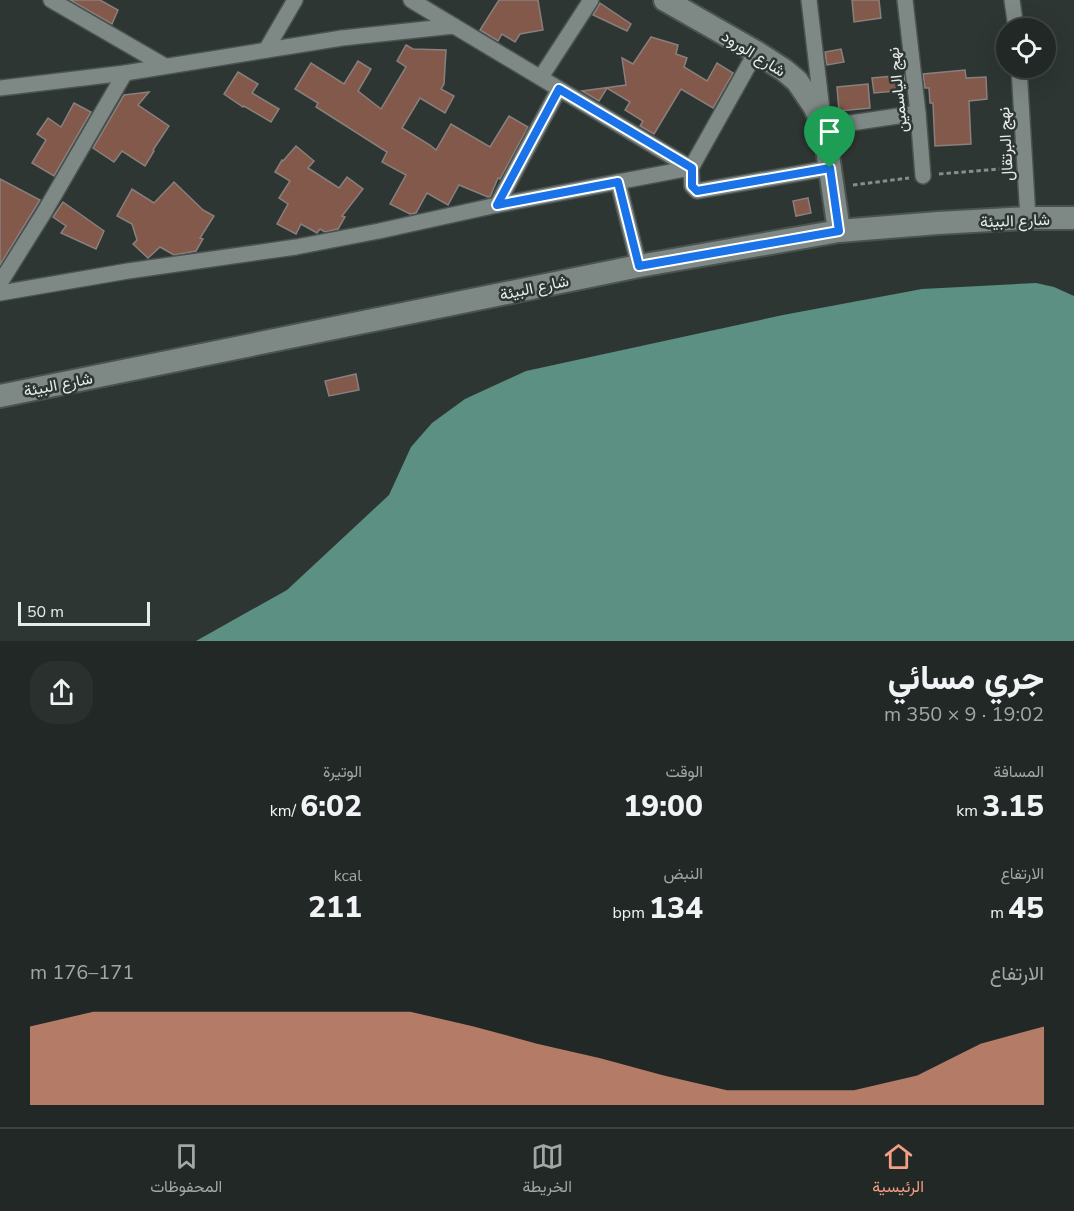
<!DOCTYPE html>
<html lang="ar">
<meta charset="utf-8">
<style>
:root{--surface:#222826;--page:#2a302e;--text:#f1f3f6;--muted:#a2a6a7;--line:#3f4443;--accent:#f39f83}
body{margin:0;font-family:"Nunito Sans",Vazirmatn,sans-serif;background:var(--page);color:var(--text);direction:rtl;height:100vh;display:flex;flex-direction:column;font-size:22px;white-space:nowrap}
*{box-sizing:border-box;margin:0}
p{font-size:20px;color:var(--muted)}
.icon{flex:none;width:33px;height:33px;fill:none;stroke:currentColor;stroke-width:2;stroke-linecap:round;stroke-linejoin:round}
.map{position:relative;height:641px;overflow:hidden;direction:ltr}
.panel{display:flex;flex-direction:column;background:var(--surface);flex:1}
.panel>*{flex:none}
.buttons{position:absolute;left:996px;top:18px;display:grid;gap:12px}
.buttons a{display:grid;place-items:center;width:60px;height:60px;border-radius:50%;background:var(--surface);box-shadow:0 6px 24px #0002,0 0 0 2px var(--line);font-size:30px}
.scale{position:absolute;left:18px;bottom:15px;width:132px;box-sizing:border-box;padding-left:6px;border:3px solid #e6ecea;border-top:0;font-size:16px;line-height:21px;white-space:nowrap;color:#e6ecea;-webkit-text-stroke:4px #2d3633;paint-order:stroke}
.pin{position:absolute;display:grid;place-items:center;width:51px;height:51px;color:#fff;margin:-62px -26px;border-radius:50% 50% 50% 0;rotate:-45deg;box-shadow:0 0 6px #0007}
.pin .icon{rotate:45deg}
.round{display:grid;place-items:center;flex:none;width:63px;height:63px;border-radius:24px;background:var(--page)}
.overview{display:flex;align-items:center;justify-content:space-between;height:102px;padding:0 30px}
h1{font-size:33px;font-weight:800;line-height:45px}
.stats{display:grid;grid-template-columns:repeat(3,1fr);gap:9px;height:102px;padding:6px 30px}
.stats div{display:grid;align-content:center}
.stats b{font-size:30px;font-weight:800}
.stats small{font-size:16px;font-weight:400}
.stats p{font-size:16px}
.chart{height:168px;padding:12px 30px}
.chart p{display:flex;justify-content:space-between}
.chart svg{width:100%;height:108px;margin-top:6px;fill:var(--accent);opacity:.7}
.tabs{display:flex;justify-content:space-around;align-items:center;height:84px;border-top:2px solid var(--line);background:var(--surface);font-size:16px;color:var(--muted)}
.tabs a{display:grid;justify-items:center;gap:3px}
.tabs .on{color:var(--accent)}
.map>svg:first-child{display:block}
.water{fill:#5c9082}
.building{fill:#83594b;stroke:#89807d;stroke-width:1.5}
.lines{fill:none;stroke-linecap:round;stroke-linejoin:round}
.street-casing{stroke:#4b5351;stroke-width:18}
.secondary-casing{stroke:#4b5351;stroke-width:26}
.path{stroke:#868e8b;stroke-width:3;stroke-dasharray:4.5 3;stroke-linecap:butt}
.street{stroke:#7e8885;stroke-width:15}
.secondary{stroke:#7e8885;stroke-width:22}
.route-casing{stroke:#fff;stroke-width:12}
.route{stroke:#1a73e8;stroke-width:8}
.labels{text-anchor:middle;stroke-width:5;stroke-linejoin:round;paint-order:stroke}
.street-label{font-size:16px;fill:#e6ecea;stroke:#2d3633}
</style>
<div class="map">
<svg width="1074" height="641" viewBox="0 0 1074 641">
<rect width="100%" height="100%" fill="#2d3633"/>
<path class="water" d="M1036,283L1054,287L1074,296V641H196L287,590L389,495L411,447L432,423L465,399L526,371L783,315L922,289Z"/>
<g class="building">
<path d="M70,0H100L118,10L112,24Z"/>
<path d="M499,0H538L543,30L520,34L515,42L502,34L498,41L480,30Z"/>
<path d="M852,0H879L881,18L854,22Z"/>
<path d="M600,3L631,24L627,31L593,15Z"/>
<path d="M651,37L678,45L676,54L687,58L684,67L707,81L717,63L733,73L713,108L681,89L654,134L640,126L643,121L625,110L630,102L607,88L599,101L582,91L626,85L622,58L633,64Z"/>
<path d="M406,45L413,49L446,50L444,84L441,89L454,96L445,113L420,98L402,128L430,145L436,150L451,124L490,147L509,116L528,127L500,179L498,178L490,197H488L459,185L448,205L427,193L416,213L410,214L390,204L406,175L382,162L387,152L316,107L318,103L295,89L311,63L344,84L358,61L371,69L358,91L381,109L406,67L397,61Z"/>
<path d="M841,49L844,62L827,65L825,52Z"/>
<path d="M965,70L966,78L986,77L987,99L969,101L971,144L935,146L933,103H930L929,88H925L923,74Z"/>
<path d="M238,72L258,84L252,93L279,109L271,122L244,106L243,107L224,94Z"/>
<path d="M904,75L906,90L874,93L872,78Z"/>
<path d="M868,84L870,108L839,111L837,87Z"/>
<path d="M149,92L138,105L169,126L153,150L154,151L145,166L122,151L114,162L93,148L124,95Z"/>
<path d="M74,103L91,112L54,176L32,163L46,140L37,134L48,118L61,127Z"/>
<path d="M296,146L314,161L308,168L339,188L347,177L363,189L342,216L345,217L338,229L325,232L320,229L317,233L301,224L296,234L277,224L288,204L279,198L290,181L275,172L282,160L283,161Z"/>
<path d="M0,179L40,200L0,265Z"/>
<path d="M174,182L203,210L214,216L200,238L203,239L196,251L174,255L160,247L148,258L133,244L137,240L132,224L117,216L132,189L154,203Z"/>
<path d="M808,198L811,213L796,216L793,201Z"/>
<path d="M63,202L104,231L96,249L61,233L66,226L53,217Z"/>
<path d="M356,374L359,390L329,396L325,381Z"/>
</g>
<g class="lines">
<defs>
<g id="street">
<path d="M51,0L165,66"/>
<path d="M411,0L454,26"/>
<path d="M809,0L824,127L918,113"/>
<path d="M905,0L918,113L923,176"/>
<path d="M1012,0L1016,28"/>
<path d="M266,50L295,0"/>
<path d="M756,52L691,168L692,186L697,191L830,168"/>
<path d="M1019,68L1028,218"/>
<path d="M541,77L591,0"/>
<path d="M0,88L125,73L342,38L454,26L691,168"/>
<path d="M618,182L639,266"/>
<path d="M497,205L559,89"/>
<path d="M0,283L45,211L125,73"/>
<path d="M0,293L128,271L296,247L379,231L497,205L691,168"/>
</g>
<g id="secondary">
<path d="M665,0L756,52L784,70L797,81L814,106L824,127L839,231"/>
<path d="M0,396L639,266L839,231L938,223L1028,218H1074"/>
</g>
</defs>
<use href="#street" class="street-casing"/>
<use href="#secondary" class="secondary-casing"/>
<g class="path">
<path d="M939,174L1011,168"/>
<path d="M853,185L909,178"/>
</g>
<use href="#street" class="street"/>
<use href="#secondary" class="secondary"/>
</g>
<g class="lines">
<defs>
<path id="route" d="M559,89L692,168V186L697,191L830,168L839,231L639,266L618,182L497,205Z"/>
</defs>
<use href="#route" class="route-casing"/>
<use href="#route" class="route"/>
</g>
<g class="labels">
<g class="street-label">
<text transform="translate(754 53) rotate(32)" y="6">شارع الورود</text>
<text transform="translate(897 90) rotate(-96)" y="6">نهج الياسمين</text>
<text transform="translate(1005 144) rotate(-93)" y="6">نهج البرتقال</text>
<text transform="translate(1015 220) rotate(-2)" y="6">شارع البيئة</text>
<text transform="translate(534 287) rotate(-12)" y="6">شارع البيئة</text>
<text transform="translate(58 384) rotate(-11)" y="6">شارع البيئة</text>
</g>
</g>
</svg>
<div class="buttons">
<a><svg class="icon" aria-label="locate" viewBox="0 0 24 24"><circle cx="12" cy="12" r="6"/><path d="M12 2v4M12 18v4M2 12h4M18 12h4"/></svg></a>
</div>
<div class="scale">50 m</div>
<div class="pin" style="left:830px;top:168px;background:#1e9e55"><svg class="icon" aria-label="arrive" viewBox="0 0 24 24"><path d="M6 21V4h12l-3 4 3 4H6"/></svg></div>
</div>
<section class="panel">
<div class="overview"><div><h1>جري مسائي</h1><p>19:02 · 9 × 350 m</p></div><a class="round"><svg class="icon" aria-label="share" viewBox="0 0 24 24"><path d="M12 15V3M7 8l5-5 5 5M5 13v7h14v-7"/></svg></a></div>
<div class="stats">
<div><p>المسافة</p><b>3.15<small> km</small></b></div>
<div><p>الوقت</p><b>19:00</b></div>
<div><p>الوتيرة</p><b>6:02<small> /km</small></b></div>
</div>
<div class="stats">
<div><p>الارتفاع</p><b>45<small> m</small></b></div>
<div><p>النبض</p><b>134<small> bpm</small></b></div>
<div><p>kcal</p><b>211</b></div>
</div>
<div class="chart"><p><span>الارتفاع</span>171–176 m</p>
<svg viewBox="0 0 160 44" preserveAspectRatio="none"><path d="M0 44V12L10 6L20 6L30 6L40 6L50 6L60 6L70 12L80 19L90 25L100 32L110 38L120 38L130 38L140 32L150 19L160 12V44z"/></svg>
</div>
</section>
<nav class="tabs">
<a class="on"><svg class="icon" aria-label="home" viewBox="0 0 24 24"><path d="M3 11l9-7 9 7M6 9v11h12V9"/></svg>الرئيسية</a>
<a><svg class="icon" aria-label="map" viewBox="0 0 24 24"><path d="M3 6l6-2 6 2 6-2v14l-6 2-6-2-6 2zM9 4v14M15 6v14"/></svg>الخريطة</a>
<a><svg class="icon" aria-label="saved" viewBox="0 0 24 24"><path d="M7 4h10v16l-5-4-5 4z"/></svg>المحفوظات</a>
</nav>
